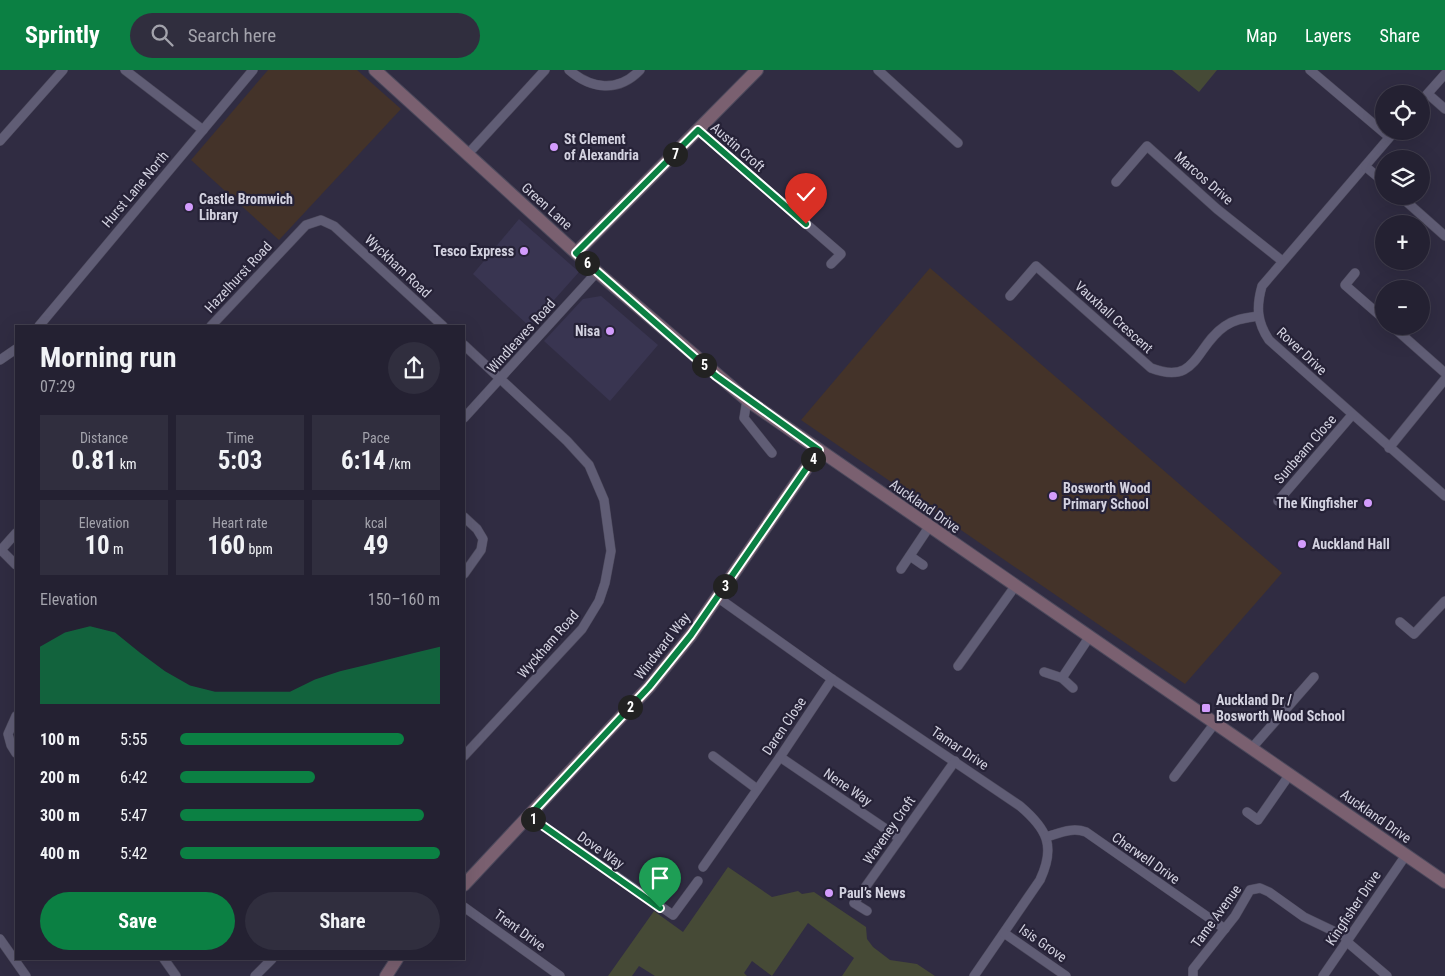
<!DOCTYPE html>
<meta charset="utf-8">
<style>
:root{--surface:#242132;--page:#302e3e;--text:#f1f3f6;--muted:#a3a3ac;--line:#413e4d;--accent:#0b8043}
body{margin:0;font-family:"Roboto Condensed",sans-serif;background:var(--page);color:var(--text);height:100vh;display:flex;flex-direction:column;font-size:19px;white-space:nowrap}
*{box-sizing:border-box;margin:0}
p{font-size:16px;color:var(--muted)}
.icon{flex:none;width:28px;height:28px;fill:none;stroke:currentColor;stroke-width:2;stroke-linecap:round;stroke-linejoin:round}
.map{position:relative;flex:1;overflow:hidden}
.sheet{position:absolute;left:15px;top:255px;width:450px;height:635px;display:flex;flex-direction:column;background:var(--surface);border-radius:0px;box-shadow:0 5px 20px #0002,0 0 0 1px var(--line)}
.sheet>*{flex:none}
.controls{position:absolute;left:1375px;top:15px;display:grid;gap:10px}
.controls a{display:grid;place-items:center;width:55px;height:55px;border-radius:50%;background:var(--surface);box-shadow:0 5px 20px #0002,0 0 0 1px var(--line);font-size:25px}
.pin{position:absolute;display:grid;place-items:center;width:42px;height:42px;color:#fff;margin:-51px -21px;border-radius:50% 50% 50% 0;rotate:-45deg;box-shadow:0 0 5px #0007}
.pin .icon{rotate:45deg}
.km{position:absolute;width:25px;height:25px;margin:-12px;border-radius:50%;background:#222;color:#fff;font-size:14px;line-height:25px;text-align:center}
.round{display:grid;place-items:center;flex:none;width:52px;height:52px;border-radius:26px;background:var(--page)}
.head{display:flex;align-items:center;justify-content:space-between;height:85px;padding:0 25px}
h1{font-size:28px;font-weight:700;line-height:38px}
.figures{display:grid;grid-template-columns:repeat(3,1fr);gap:8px;height:85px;padding:5px 25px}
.figures div{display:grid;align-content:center;border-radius:0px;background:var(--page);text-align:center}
.figures b{font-size:25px;font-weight:700}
.figures small{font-size:14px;font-weight:400}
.figures p{font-size:14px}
.chart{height:140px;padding:10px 25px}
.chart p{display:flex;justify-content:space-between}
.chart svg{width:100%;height:90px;margin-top:5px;fill:var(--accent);opacity:.7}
.cta{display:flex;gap:10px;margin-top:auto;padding:10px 25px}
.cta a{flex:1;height:58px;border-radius:30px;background:var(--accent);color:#fff;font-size:20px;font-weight:700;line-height:58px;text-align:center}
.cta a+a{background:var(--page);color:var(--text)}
ul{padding:0 25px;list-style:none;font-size:16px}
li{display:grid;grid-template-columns:80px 60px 1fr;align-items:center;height:38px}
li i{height:12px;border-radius:6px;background:var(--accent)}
header{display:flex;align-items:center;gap:30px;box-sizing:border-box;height:70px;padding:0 25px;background:var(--accent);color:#fff}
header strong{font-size:24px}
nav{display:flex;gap:28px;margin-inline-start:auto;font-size:18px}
.search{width:350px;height:45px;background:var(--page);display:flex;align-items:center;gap:12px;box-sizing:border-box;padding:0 18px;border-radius:28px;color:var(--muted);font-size:19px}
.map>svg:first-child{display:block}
.built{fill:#393551}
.education{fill:#443329}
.green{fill:#464a36}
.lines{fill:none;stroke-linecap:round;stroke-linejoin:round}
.street-casing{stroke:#4c495c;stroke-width:10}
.secondary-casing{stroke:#4c495c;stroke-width:14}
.street{stroke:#605d75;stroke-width:9}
.secondary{stroke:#7a6070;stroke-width:12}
.route-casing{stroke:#fff;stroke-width:10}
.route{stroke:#0b8043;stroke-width:6}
.poi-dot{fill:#d39cfd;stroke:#262237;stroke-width:2}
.labels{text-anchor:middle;stroke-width:4.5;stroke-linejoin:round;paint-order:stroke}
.poi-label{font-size:14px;font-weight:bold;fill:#d3d2e0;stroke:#262237;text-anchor:start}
.street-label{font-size:14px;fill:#d3d2e0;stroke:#262237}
</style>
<header>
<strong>Sprintly</strong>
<div class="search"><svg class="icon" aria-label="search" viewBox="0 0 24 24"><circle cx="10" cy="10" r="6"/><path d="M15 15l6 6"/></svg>Search here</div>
<nav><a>Map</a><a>Layers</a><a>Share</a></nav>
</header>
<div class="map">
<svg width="1445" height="906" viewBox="0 0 1445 906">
<rect width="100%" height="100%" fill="#302c42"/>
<g class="built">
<path d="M519,149L579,202L530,257L473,204Z"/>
<path d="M601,226L658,275L610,331L544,271L583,229Z"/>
</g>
<g class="education">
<path d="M268,0H357L401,39L279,170L191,90Z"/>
<path d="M930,198L1282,503L1185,614L801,350Z"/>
</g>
<g class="green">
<path d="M1172,0H1217L1199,22Z"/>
<path d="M728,797L772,827L798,821L802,824L814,822L866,857L867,869L873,877L890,890L917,894L935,906H842L854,888L808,853L772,906L752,891L744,903L747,906H655L639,896L632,906H608L654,841L683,862Z"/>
</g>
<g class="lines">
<defs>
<g id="street">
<path d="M125,0L203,60"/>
<path d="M569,0C591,19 618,23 640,0"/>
<path d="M878,0L958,73"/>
<path d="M1310,0L1389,67"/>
<path d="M1428,24L1445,39"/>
<path d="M1421,31L1445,4"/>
<path d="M698,60L841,184L831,194"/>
<path d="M1395,61L1262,216C1256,237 1257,252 1269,270L1445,426"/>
<path d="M0,71L63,0"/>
<path d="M467,85L545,0"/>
<path d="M1366,97L1384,112"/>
<path d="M1116,112L1147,76L1217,139L1281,190"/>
<path d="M1400,126L1445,166"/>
<path d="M1355,203L1345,215L1384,249"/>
<path d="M1010,226L1036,196L1151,298C1198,316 1195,276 1225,256C1235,249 1246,248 1258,246"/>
<path d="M39,256L253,0"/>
<path d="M211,256L306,155L321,150L334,156L443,256"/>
<path d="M1392,256L1445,303"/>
<path d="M464,275L567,371L589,395L604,430L611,481L605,513L599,531L582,559L464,686"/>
<path d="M0,290L16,279"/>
<path d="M747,330L744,348L772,383"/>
<path d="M464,348L597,202"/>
<path d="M1389,378L1445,309"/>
<path d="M1278,431L1352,345"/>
<path d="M464,447L477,459L483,469L481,480L464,504"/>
<path d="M1,480L16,495"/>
<path d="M0,481L16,463"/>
<path d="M910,486L923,495"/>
<path d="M901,499L929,457"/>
<path d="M717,527L832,609L1020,736C1047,759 1056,776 1040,810L974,906"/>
<path d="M1400,552L1414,564L1445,531"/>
<path d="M958,596L1016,515"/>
<path d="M1044,602L1062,608L1073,618"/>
<path d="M1062,608L1090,566"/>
<path d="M16,646L8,664L11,675L16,683"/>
<path d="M1251,679L1314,607"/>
<path d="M713,686L757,719"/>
<path d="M780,687L899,768"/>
<path d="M1174,707L1215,653"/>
<path d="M1247,742L1258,750L1290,704"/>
<path d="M529,746L673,845L698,811"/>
<path d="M1046,767C1060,763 1072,757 1086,762L1225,859"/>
<path d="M703,797L780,687L832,609"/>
<path d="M464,837L560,906"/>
<path d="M867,841L854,833L955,691"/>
<path d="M1004,863L1066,906"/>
<path d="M0,869L26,906"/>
<path d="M1346,871L1387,906"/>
<path d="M164,889L176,906"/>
<path d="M255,906L272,889"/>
<path d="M1193,906V899L1235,846L1250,820L1260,818L1269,822L1304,847L1348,868"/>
<path d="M1323,906L1406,785"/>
</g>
<g id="secondary">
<path d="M375,0L597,202L747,330L1445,812"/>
<path d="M576,183L757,0"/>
<path d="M464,815L649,617L691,565L819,380"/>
<path d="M386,906L397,889"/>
</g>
</defs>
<use href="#street" class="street-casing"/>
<use href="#secondary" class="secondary-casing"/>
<use href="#street" class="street"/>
<use href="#secondary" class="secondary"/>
</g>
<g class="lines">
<defs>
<path id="route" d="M660,838L529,746L649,617L691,565L819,380L716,306L576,183L698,60L806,154"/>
</defs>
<use href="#route" class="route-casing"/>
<use href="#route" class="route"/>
</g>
<g class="poi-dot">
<circle cx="554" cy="77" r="5"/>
<circle cx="189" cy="137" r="5"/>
<circle cx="524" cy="181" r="5"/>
<circle cx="610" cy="261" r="5"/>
<circle cx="1053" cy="426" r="5"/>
<circle cx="1368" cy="433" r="5"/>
<circle cx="1302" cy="474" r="5"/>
<rect x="1201" y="633" width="10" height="10" rx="2.5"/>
<circle cx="829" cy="823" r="5"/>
</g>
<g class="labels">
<g class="poi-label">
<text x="564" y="74">St Clement<tspan x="564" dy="16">of Alexandria</tspan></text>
<text x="199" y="134">Castle Bromwich<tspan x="199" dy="16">Library</tspan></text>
<text x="514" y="186" text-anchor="end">Tesco Express</text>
<text x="600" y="266" text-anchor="end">Nisa</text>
<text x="1063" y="423">Bosworth Wood<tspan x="1063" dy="16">Primary School</tspan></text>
<text x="1358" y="438" text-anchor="end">The Kingfisher</text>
<text x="1312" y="479">Auckland Hall</text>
<text x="1216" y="635">Auckland Dr /<tspan x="1216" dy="16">Bosworth Wood School</tspan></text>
<text x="839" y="828">Paul’s News</text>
</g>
<g class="street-label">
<text transform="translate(738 77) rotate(41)" y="5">Austin Croft</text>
<text transform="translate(1204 108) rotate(41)" y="5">Marcos Drive</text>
<text transform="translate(135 119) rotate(-50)" y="5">Hurst Lane North</text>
<text transform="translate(547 136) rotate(42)" y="5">Green Lane</text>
<text transform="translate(398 196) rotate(43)" y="5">Wyckham Road</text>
<text transform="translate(238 207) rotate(-47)" y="5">Hazelhurst Road</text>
<text transform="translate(1114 247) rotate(42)" y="5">Vauxhall Crescent</text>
<text transform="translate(521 266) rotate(-48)" y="5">Windleaves Road</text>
<text transform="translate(1302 281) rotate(43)" y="5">Rover Drive</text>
<text transform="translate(1305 379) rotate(-49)" y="5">Sunbeam Close</text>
<text transform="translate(925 436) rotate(35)" y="5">Auckland Drive</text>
<text transform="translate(548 574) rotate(-49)" y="5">Wyckham Road</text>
<text transform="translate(662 576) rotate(-52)" y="5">Windward Way</text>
<text transform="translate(784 656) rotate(-56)" y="5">Daren Close</text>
<text transform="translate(960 678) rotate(34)" y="5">Tamar Drive</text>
<text transform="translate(848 717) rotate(34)" y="5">Nene Way</text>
<text transform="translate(1376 746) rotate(35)" y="5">Auckland Drive</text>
<text transform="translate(889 760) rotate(-55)" y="5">Waveney Croft</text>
<text transform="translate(601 780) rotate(35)" y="5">Dove Way</text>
<text transform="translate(1146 788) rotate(35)" y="5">Cherwell Drive</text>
<text transform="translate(1353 838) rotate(-56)" y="5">Kingfisher Drive</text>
<text transform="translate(1216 846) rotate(-54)" y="5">Tame Avenue</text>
<text transform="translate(520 860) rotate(36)" y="5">Trent Drive</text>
<text transform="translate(1043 873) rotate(35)" y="5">Isis Grove</text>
</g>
</g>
</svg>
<div class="controls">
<a><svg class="icon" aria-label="locate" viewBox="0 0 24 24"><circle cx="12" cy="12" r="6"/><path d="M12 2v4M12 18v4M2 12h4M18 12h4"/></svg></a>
<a><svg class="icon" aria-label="layers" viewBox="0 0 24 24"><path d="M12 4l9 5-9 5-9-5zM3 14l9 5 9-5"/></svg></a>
<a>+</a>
<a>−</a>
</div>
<div class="pin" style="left:660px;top:838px;background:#1e9e55"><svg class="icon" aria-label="arrive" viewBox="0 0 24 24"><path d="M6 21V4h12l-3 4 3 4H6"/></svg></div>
<div class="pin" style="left:806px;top:154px;background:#d93025"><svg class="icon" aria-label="check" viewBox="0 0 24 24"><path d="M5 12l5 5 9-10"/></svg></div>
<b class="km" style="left:533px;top:749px">1</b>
<b class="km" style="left:630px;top:637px">2</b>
<b class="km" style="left:725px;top:516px">3</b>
<b class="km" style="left:813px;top:389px">4</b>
<b class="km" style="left:704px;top:295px">5</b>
<b class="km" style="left:587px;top:193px">6</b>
<b class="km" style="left:675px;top:84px">7</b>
<section class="sheet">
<div class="head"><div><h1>Morning run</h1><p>07:29</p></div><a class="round"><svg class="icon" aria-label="share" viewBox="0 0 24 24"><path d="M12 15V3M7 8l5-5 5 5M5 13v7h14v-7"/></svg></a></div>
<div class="figures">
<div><p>Distance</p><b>0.81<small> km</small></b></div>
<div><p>Time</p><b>5:03</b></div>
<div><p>Pace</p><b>6:14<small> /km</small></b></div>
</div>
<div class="figures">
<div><p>Elevation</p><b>10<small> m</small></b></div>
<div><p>Heart rate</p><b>160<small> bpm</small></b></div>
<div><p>kcal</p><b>49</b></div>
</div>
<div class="chart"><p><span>Elevation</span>150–160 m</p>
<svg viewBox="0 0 160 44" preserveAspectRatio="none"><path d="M0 44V16L10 9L20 6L30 9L40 19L50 28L60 35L70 38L80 38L90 38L100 38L110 32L120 28L130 25L140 22L150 19L160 16V44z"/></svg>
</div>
<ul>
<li><b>100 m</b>5:55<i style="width:86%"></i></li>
<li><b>200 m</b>6:42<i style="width:52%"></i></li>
<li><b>300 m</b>5:47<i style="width:94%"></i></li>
<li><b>400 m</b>5:42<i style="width:100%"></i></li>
</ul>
<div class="cta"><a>Save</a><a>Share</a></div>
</section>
</div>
